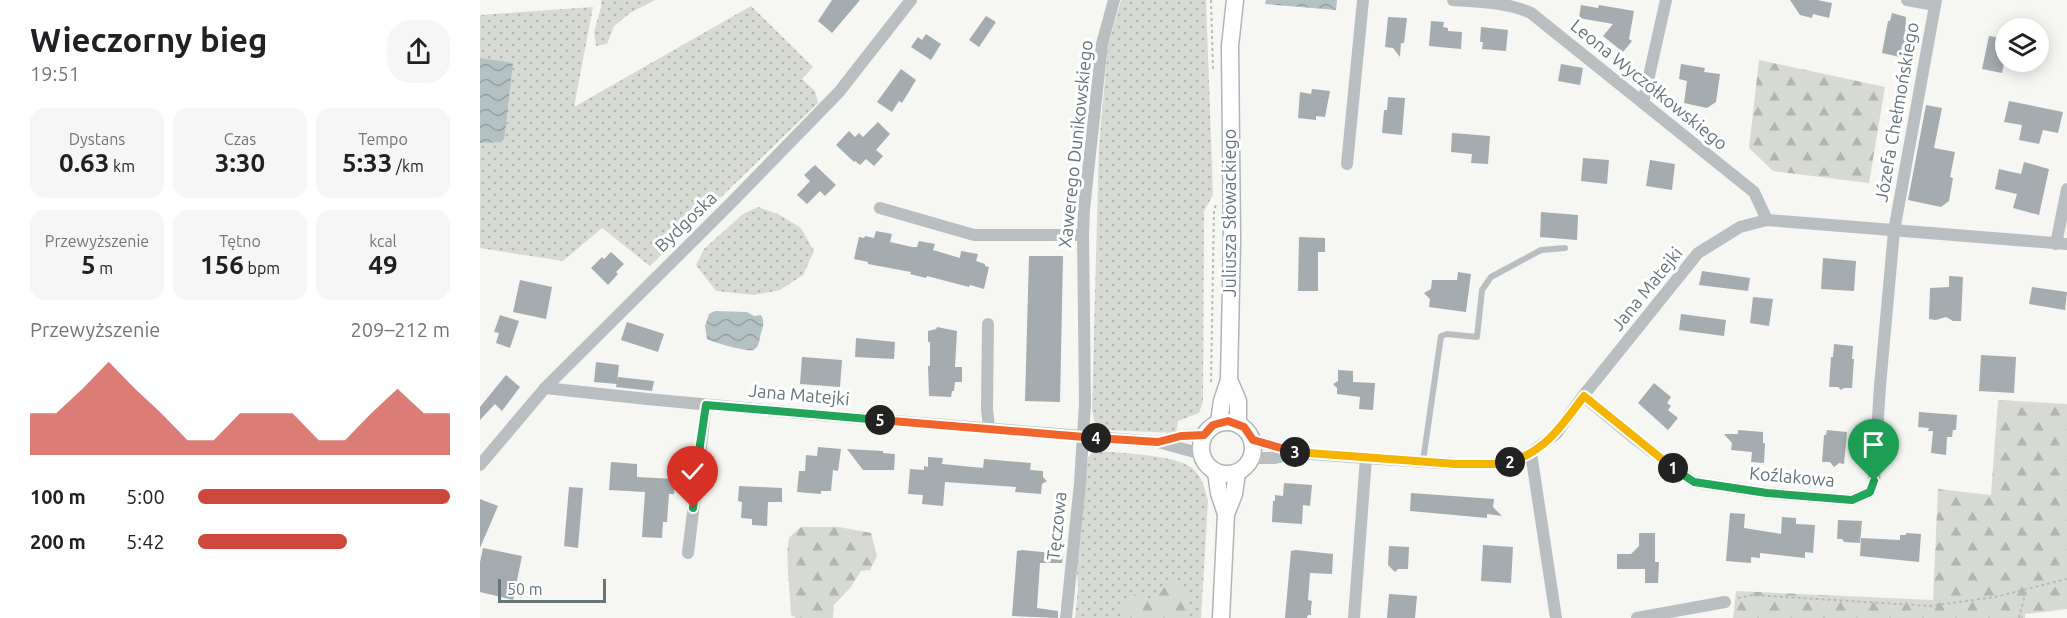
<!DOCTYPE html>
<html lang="pl">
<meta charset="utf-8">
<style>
:root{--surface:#fff;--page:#f6f6f6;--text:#202124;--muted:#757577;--accent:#cd473d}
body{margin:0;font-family:Ubuntu,sans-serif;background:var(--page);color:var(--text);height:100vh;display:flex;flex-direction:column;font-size:22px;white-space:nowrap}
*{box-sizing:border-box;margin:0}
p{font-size:20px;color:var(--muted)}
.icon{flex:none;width:33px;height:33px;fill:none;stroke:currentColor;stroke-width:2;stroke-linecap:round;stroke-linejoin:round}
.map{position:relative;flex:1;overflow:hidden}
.sheet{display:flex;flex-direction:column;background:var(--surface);width:480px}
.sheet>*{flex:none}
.tools{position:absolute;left:1515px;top:18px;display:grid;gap:12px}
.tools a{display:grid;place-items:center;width:54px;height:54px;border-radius:50%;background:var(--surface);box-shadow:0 3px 15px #0003;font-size:30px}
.scale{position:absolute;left:18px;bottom:15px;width:108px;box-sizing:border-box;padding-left:6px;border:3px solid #65757a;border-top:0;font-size:16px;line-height:21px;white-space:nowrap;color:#65757a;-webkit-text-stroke:4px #fff;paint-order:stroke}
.pin{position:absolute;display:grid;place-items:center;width:51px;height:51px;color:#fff;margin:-62px -26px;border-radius:50% 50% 50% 0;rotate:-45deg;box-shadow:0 0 6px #0007}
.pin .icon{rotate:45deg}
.km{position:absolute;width:30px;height:30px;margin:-15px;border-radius:50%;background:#222;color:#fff;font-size:16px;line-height:30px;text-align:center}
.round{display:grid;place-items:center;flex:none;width:63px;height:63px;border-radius:24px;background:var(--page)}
.head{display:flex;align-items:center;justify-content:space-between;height:102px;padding:0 30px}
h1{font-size:33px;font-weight:700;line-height:45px}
.figures{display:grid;grid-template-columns:repeat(3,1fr);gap:9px;height:102px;padding:6px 30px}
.figures div{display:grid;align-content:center;border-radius:15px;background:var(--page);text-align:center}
.figures b{font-size:26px;font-weight:700}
.figures small{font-size:16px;font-weight:400}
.figures p{font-size:16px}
.chart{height:168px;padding:12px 30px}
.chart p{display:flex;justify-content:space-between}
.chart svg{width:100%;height:108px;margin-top:6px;fill:var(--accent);opacity:.7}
ul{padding:0 30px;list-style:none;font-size:20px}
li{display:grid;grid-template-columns:96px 72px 1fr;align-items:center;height:45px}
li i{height:15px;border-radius:8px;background:var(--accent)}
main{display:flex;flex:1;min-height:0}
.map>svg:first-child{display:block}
.grass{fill:url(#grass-dots)}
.forest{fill:url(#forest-firs)}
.water{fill:url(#water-waves)}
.building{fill:#a4acaf}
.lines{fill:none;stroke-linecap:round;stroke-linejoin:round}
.secondary-casing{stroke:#aeb5b7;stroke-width:19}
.path{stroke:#b6babb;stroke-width:2;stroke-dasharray:3 3;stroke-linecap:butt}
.lane{stroke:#b9bfc1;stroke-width:6}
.street{stroke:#b9bfc1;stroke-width:12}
.secondary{stroke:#fff;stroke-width:16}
.split-1-casing{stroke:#fff;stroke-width:12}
.split-2-casing{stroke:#fff;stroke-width:12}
.split-3-casing{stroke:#fff;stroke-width:12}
.split-4-casing{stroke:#fff;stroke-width:12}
.split-5-casing{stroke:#fff;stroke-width:12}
.split-6-casing{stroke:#fff;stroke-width:12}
.split-7-casing{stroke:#fff;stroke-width:12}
.split-1{stroke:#22a559;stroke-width:8}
.split-2{stroke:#f5b400;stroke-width:8}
.split-3{stroke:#f5b400;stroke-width:8}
.split-4{stroke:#f0652b;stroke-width:8}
.split-5{stroke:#f0652b;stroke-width:8}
.split-6{stroke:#22a559;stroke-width:8}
.split-7{stroke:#22a559;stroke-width:8}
.labels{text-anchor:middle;stroke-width:6;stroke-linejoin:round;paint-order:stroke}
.street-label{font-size:18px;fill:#65757a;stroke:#fff}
</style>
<main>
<section class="sheet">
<div class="head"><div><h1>Wieczorny bieg</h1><p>19:51</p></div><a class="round"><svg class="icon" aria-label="share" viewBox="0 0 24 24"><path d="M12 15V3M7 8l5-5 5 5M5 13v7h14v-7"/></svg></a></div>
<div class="figures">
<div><p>Dystans</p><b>0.63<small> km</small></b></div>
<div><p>Czas</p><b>3:30</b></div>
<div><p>Tempo</p><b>5:33<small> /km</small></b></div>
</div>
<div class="figures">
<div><p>Przewyższenie</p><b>5<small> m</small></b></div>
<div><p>Tętno</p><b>156<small> bpm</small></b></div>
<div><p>kcal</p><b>49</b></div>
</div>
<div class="chart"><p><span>Przewyższenie</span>209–212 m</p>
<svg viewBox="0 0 160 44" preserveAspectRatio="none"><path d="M0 44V27L10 27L20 17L30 6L40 17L50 27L60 38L70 38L80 27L90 27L100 27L110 38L120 38L130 27L140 17L150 27L160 27V44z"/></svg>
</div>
<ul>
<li><b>100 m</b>5:00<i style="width:100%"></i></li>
<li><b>200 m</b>5:42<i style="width:59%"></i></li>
</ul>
</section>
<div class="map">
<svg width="1587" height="618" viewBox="0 0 1587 618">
<defs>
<pattern id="grass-dots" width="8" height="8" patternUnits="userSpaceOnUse" patternTransform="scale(1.5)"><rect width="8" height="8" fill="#d7dad3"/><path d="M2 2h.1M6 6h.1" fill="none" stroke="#b2b5b0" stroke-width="1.8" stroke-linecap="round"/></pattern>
<pattern id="forest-firs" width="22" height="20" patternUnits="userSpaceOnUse" patternTransform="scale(1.5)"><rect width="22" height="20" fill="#d7dad3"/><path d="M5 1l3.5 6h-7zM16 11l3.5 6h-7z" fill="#b2b5b0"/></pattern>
<pattern id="water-waves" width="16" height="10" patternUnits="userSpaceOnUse" patternTransform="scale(1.5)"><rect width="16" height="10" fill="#b3c1c2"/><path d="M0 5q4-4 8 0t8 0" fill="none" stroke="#95a1a3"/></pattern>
</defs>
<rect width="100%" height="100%" fill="#f6f6f3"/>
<g class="grass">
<path d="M121,0H175L150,13L134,26L127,44L116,46L114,32L121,7Z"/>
<path d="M641,0H726L733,195L724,211L723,402L719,413L698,421L696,433L627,430L614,421L612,410L619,145L628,45Z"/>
<path d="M271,6L333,67L322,79L335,91L338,103L170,266L122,228L83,261L0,248V15L113,7L94,107Z"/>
<path d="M278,207L298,214L321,228L334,251L323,275L300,290L274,295L236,291L216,265L224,249L263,214Z"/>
<path d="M614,451C637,453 694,454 712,468C722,476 725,489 728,501L721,618H595L598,588L596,554L608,457Z"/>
</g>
<g class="forest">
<path d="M1279,60L1405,87L1389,183L1293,171L1269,148Z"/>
<path d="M1518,400L1587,404V609L1545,614V618H1253L1256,591L1453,600L1458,489L1511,495Z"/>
<path d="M321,527H359L391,533L397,556L390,570L381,571L370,588L354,605L353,618H316L311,615C311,600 304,546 310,537C313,533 318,530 321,527Z"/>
<path d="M692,582L706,590V618H639L650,597L660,592L663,596L674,600L684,588Z"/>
</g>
<g class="water">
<path d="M786,0H857L856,10L785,4Z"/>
<path d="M0,58L33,63L25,133L24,139L21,142L0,143Z"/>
<path d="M235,311L267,312L274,316L281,315C285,322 283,326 281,333C279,339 280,347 273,350C268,352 231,342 227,339L225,326L229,314Z"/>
</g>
<g class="building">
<path d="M352,0H380L352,33L338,21Z"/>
<path d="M1310,0H1337L1352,3L1349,18L1333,14L1332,18L1320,15Z"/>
<path d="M1101,5L1118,8L1119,5L1154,11L1149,39L1152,41L1143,52L1123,36L1133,24L1099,18Z"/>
<path d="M1412,13L1426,17L1425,34L1429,35L1427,48L1422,47L1420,57L1402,53L1408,21H1410Z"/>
<path d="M506,16L516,22L499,47L489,40Z"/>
<path d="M908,17L927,18L924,43H921L920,57L913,48L905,47Z"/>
<path d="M951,21L964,22L963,27L968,28V31L982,32L981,49L949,46Z"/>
<path d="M1001,27L1028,30L1026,51L1002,49L1003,42H1000Z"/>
<path d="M446,34L461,44L451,60L431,47L438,37L442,40Z"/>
<path d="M1509,36L1526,39V54L1522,73L1502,69Z"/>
<path d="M1081,64L1103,68L1100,85L1078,81Z"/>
<path d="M1201,64L1225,68L1224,72L1240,74L1236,102L1227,108L1204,103L1207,81L1199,79Z"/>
<path d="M421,69L436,80L422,103L419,101L412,112L397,102Z"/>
<path d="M832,89L850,91L845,117L836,116V120L818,118L820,92L831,94Z"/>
<path d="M908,97L925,98L922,135L902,133L904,110H907Z"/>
<path d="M1529,101L1583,112L1578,133L1563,130L1559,144L1539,140L1542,125L1524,122Z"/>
<path d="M1446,105L1462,108L1454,148L1475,152L1470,177L1473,178L1469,201L1461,207L1428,200Z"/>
<path d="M398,122L410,134L396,150L403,156L394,166L386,159L380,165L375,161L374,162L356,145L369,131L375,137L379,133L383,137Z"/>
<path d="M972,133L1010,136L1008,164L991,163L992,154L971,152Z"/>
<path d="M1103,158L1129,160L1127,184L1101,181Z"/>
<path d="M1170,160L1195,164L1192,190L1166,186Z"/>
<path d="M1544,162L1569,169L1559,215L1533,208L1537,194L1515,189L1519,169L1541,174Z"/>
<path d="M335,165L356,185L345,196L340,191L327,204L317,195L330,181L324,175Z"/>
<path d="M1061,212L1098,215L1097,240L1060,237Z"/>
<path d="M396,231L412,234L410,242L432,247H437L439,241L455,244L453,250L480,258L481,251L498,254L496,261L505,264V266L509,267L504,289L490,285L489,287L447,276L446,278L430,274L431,272L388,264V262L374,259L379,237L384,238L385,236L394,238Z"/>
<path d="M819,237L845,238V252H838V291H818Z"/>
<path d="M131,252L144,264L136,272L138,274L128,285L111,268L122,257L124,259Z"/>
<path d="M549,256H583L580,402L545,401Z"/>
<path d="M1343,258L1376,261L1374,291L1341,289Z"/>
<path d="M1222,271L1270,278L1268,291L1219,285Z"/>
<path d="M978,272L991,274L986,312L949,307L950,299L944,293L951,289L952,280H977Z"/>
<path d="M1469,276L1483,277L1481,321H1473L1466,317L1456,320L1449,319L1450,288L1469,287Z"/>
<path d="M40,280L72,287L66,319L33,312Z"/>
<path d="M1552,287L1587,292L1585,310L1549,304Z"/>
<path d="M1273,297L1293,299L1289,326L1270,323Z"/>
<path d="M1201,314L1246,320L1244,336L1199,330Z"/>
<path d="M20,315L39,321L30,348L16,343L19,333L14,332Z"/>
<path d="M147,322L184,334L178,352L141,340Z"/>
<path d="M457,327L477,331L475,367H482V382H475L474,391H472L471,397L449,396L448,366H450V342H448V331L456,329Z"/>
<path d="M376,338L415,342L414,359L375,357Z"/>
<path d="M1354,344L1373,346L1372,359H1374L1372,388H1364L1361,390L1358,387H1349L1351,357H1353Z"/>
<path d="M1501,355L1536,357L1534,393L1499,391Z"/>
<path d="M322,357L362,360L360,387L320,384Z"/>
<path d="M116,362L139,365L137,384L114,382Z"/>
<path d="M858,370L873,371V382L895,383L893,410L879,409L880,397L857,394V388L853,384L858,381Z"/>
<path d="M26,375L40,387L22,411L15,404L0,420V407Z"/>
<path d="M138,377L174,381L172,391L136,387Z"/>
<path d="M1174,383L1191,397L1187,403L1191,406L1188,410L1198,418L1188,430L1158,403Z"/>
<path d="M1439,412L1477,415L1476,430H1473L1472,437H1467L1466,455L1451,453L1453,431H1448L1449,428L1438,427Z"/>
<path d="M1258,430L1283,432V443H1285L1284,463L1271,462L1272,452L1251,450L1252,443L1244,434H1258Z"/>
<path d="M1347,430L1367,432L1364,464L1359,463L1354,467L1350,462H1342L1344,435H1346Z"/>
<path d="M338,447L361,449L358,471L353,470L351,491H341V494L317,492L319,471H325L326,455L337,456Z"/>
<path d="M367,449L403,451V453L415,454L414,470H383Z"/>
<path d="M448,457L463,458L462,464L503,468L504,459L551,463L550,470L563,471V477L567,481L562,484L561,494L535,492L536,487L465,482L463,506L442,504L443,495L428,494L430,469L444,470V466L448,467Z"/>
<path d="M131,462L157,464V477L195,479L194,494H189L187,522H183L182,538L162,537L165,492L129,490Z"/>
<path d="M804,483L832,485L830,506L823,505L822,524L792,522L793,501H795V495L803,496Z"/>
<path d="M259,486L302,488V502H288L287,526L272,525V519L261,518L262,502L258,501Z"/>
<path d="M89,487L103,488L98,548L84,546Z"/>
<path d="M931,493L1014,499L1013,507L1022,516L1007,514V518L930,511Z"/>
<path d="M0,499L18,506L0,548Z"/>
<path d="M1250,513L1265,514L1264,528L1301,534L1302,517L1316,518V524L1335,525L1333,553L1325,552V558L1280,553V558L1271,557V563L1246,561Z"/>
<path d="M1358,520L1382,521L1380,543L1364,542L1362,539H1357Z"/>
<path d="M1159,533H1175V562H1179L1178,583H1165V569H1137V554H1151L1159,546Z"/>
<path d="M1426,533L1441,534L1439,562L1380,556L1381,538L1420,540V535H1426Z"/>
<path d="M1003,545L1033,547L1031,583L1001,581Z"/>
<path d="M909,546L929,547L928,569H918L915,572L908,565Z"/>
<path d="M3,548L42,556L33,600L0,592V562Z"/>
<path d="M542,550L583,554L582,563H560L557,608L578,611V618L532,616L537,551Z"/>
<path d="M816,550L853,554L852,574L830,573L828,600L832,601L831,608V615H828L827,618H805L811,551Z"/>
<path d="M909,594L937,596L935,618H907Z"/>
</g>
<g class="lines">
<defs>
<g id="secondary">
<path d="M749,380L758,401V423"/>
<circle cx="747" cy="448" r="26"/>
<path d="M739,422L742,401L749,380L752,240L750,46L755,0"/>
<path d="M736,472L739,493L746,514L741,618"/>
<path d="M746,514L754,494L757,473"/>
</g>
</defs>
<use href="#secondary" class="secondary-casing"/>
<g class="path">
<path d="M731,0L733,71"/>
<path d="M268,337L280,340"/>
<path d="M731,382L734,210L736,205"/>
<path d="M1258,598L1272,595L1450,606L1515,597L1587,579"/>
<path d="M1539,618L1546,591"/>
</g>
<path class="lane" d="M943,461L961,336L967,334L997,337L1002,290L1011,277L1061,250L1085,248"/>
<g class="street">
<path d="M973,0C1000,2 1026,2 1051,13L1274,192L1287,220"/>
<path d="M1427,0L1455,5"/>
<path d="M1163,103L1186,0"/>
<path d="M867,164L883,0"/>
<path d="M400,208L494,235H603"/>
<path d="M1576,244L1587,189"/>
<path d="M508,324L507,409L509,428"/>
<path d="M65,388L167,399L339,415L678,442L722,454"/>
<path d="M1103,396L1155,439L1214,482L1287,493L1372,500L1390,492L1394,481L1400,386L1414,231L1456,0"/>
<path d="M773,440L818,453L886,458L976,464H1022L1045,457L1076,434L1103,396L1218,253L1260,227L1287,220L1587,244"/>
<path d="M679,442L701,436L724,435"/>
<path d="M1051,453L1076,618"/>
<path d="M772,458H795L816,453"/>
<path d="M0,465L65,388L248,206L359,92L431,0"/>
<path d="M208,553L226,405"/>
<path d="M586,618L600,483L605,404L603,235L604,209L622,44L634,0"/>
<path d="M874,618L886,458"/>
<path d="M1157,618L1245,602"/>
</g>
<use href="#secondary" class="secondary"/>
</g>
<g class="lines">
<defs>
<path id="split-1" d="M1193,468L1214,482L1287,493L1372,500L1390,492L1394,481"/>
<path id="split-2" d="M1030,462C1066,451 1083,424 1104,396L1193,468"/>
<path id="split-3" d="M815,452L976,464H1022L1030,462"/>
<path id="split-4" d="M616,438L678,442L701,436L724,435L733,425L748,421L764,427L773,440L815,452"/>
<path id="split-5" d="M400,420L616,438"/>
<path id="split-6" d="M220,445L226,405L400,420"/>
<path id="split-7" d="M213,508L220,445"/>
</defs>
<use href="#split-1" class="split-1-casing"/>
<use href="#split-2" class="split-2-casing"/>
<use href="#split-3" class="split-3-casing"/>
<use href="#split-4" class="split-4-casing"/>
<use href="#split-5" class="split-5-casing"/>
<use href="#split-6" class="split-6-casing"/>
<use href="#split-7" class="split-7-casing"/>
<use href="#split-1" class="split-1"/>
<use href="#split-2" class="split-2"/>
<use href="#split-3" class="split-3"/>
<use href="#split-4" class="split-4"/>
<use href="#split-5" class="split-5"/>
<use href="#split-6" class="split-6"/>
<use href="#split-7" class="split-7"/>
</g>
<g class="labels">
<g class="street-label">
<text transform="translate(1169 85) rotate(39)" y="6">Leona Wyczółkowskiego</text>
<text transform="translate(1417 112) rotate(-80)" y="6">Józefa Chełmońskiego</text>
<text transform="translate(596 144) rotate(-84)" y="6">Xawerego Dunikowskiego</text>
<text transform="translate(750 213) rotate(-90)" y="6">Juliusza Słowackiego</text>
<text transform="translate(206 222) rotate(-44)" y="6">Bydgoska</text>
<text transform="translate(1167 289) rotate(-51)" y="6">Jana Matejki</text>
<text transform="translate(319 395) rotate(5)" y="6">Jana Matejki</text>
<text transform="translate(1312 477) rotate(5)" y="6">Koźlakowa</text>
<text transform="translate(577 526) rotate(-84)" y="6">Tęczowa</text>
</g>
</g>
</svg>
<div class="tools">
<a><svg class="icon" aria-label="layers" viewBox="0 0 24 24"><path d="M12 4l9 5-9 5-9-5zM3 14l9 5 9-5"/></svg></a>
</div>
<div class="scale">50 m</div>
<div class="pin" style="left:1394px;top:481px;background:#1e9e55"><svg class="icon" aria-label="arrive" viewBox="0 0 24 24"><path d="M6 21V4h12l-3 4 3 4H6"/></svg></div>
<div class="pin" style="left:213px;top:508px;background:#d93025"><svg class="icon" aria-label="check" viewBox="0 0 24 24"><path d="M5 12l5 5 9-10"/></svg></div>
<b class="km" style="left:1193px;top:468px">1</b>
<b class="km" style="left:1030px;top:462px">2</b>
<b class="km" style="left:815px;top:452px">3</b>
<b class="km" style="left:616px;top:438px">4</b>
<b class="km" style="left:400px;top:420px">5</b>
</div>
</main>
